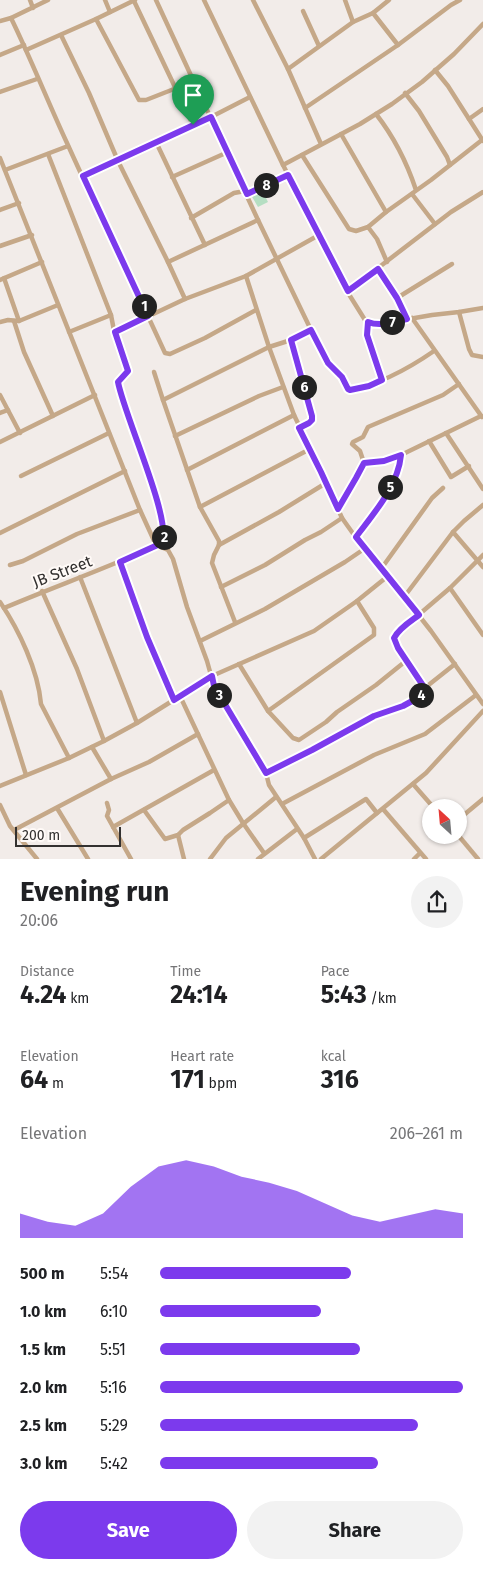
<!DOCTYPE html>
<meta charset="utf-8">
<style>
:root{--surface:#fff;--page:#f2f2f2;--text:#202124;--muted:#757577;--accent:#7c3aed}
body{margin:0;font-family:"Fira Sans",sans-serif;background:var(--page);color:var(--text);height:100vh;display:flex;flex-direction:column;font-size:19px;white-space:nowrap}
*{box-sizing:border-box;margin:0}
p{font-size:16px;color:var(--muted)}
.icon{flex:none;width:28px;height:28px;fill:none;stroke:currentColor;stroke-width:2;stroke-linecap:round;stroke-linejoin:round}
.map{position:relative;height:859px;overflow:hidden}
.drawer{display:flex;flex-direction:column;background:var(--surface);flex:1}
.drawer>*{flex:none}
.needle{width:32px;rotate:334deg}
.tools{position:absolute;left:422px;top:799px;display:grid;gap:10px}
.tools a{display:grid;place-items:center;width:45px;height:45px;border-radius:50%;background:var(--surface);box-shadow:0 1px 4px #0004;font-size:25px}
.scale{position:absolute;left:15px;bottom:12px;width:106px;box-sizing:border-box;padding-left:5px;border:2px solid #333130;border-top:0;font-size:14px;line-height:18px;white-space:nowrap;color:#333130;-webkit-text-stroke:4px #fffaf7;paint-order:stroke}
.pin{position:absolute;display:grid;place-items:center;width:42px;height:42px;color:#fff;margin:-51px -21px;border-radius:50% 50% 50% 0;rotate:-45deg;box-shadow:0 0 5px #0007}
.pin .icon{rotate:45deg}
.km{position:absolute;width:25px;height:25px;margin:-12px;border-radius:50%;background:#222;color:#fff;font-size:14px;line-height:25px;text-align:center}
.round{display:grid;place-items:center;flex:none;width:52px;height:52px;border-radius:26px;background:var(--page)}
.summary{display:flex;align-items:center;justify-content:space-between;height:85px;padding:0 20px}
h1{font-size:28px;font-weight:700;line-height:38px}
.figures{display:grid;grid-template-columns:repeat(3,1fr);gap:8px;height:85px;padding:5px 20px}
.figures div{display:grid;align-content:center}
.figures b{font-size:25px;font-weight:700}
.figures small{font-size:14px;font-weight:400}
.figures p{font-size:14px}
.chart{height:140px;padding:10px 20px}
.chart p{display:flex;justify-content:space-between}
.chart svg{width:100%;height:90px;margin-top:5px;fill:var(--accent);opacity:.7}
.primary-button{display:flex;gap:10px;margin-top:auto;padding:10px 20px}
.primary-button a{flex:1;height:58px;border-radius:30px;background:var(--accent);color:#fff;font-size:20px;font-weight:700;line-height:58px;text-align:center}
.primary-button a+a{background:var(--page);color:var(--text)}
ul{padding:0 20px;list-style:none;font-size:16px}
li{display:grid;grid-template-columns:80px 60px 1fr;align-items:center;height:38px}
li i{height:12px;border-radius:6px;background:var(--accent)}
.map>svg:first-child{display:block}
.green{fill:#b5dec2}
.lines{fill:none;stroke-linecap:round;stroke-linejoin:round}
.minor{stroke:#c5a888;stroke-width:4.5}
.route-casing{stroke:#fff;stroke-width:10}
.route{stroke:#7c3aed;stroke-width:6}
.labels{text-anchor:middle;stroke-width:4;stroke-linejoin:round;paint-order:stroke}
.street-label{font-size:16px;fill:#333130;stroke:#fffaf7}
</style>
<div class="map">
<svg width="483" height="859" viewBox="0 0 483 859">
<rect width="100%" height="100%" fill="#f2ece9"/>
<path class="green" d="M265,188L269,196L266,198L268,202L258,207L251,195Z"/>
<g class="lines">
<g class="minor">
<path d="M30,0L33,8"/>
<path d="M105,0L110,12"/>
<path d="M156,0L258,220L311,330L328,363L340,374L348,389L350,390C381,384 408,369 434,351"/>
<path d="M204,0L283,165L350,296L365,320L374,324H380L432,315L459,312L483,308"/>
<path d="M253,0L288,69L321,144"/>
<path d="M345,0L353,22"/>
<path d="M134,1L193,125"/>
<path d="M303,11L319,46"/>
<path d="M373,13L398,45"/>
<path d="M11,18C31,59 48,102 67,143C99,214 133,283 165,353L170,354L205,338L256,310"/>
<path d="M96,19L139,100H146L174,89"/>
<path d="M0,21L11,18L48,0"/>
<path d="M61,35L89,93L118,161L168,262L185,299"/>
<path d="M26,50L96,19L135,0"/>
<path d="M0,55L24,45"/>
<path d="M288,69L353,22L373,13L389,0"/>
<path d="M435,70L448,86L483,141"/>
<path d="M0,92L37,79"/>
<path d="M405,93L419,111L447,157L450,165"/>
<path d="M305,108L398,45L451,5L460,0"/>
<path d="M376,114C394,137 407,163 416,190"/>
<path d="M469,119L483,109"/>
<path d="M341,134L386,212"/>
<path d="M156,142L205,245"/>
<path d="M302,155L349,229L356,231L368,227L386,212L431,180L482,140"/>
<path d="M0,158L140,510L156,545L168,550L173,559L187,607L207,661L214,686L266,773L269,785L304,838L315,859"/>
<path d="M283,165L360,124L392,104L422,82L454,54L483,24"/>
<path d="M5,170L68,146"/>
<path d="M83,176L211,117L250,97"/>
<path d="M172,177L228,152"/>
<path d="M412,194L435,224"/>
<path d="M247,195L288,175"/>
<path d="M0,210L19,203"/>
<path d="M191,218L234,193L245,191"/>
<path d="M368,227L377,239L387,262"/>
<path d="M0,246L32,235"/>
<path d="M168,262L258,220"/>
<path d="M378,269L397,298"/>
<path d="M246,276L269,347L294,415L321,471L342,518L364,549L388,576L431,631L483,704"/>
<path d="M4,278L19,321"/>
<path d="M0,280L42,262"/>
<path d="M348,291L451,212L483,192"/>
<path d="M459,312L469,349L472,355L483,357"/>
<path d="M412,318L482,417"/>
<path d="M407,319L397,298L452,264"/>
<path d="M14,321L24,352L53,416"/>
<path d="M0,322L8,320L19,321L58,305"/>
<path d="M368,322L367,335L382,381"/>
<path d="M69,332L111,315"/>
<path d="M115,332L185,299L246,276L319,235"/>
<path d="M291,340L312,416V420L309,423L299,428"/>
<path d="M154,372L163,400"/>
<path d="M0,395L20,433"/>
<path d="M0,413L8,410"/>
<path d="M446,433L483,489"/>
<path d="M175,436L259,396L283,387"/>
<path d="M429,441L451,477L469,466"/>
<path d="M0,442L95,395"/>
<path d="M401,455L384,461L364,463L360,451L352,444L353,442L363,437L368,427L443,395L459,384"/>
<path d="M187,470L294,415"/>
<path d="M21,476L109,433"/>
<path d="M200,507L310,449"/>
<path d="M338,509L356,479L364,463"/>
<path d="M453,532L483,567"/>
<path d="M0,533L125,471"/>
<path d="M355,537C374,514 398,486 401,455L481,416"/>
<path d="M219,545L279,512L326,483"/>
<path d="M120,562L147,637L174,700"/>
<path d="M10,565L23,561L77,534L140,510"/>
<path d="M381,569L432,498L443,488"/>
<path d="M80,577L137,723"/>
<path d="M221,587L265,565L305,540L321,532L342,518"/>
<path d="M450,588L483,635"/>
<path d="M42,591L77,669L104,741"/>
<path d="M404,597L453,532L464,521L483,505"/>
<path d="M0,602C19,630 38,670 41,704L69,758"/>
<path d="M4,608C56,586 110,567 162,543L164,538L161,512L119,388L118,382L128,371L127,365L115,336L111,315L48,154"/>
<path d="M235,622L212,563L214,555L219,545V541L200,507L163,400L269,347L291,340L311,330"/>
<path d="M200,641L265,609L345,562L364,549"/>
<path d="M239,664L268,711L293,738L299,740L326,722L337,712L376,685L407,660"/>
<path d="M426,687L455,664"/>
<path d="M0,692L26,775"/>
<path d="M180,696L229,800L243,823L264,853"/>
<path d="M268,711L374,635V628L357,601L388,576"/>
<path d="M92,747L111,779"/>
<path d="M266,773L312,750L374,716L403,707L425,692L426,687L399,648L394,638L395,635L450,588L483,555"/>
<path d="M413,784L434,808"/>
<path d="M0,786L69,758L104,741L137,723L212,676L314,631L357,601"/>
<path d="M107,803L109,810L107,816L131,859"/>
<path d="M282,804L374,755L425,734L476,695"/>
<path d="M0,805L10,826L37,859"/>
<path d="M57,808L88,859"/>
<path d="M383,809L426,859"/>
<path d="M144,810L165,839L178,835L183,830L210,813L229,800"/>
<path d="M459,819L483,799"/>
<path d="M113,827L214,770"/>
<path d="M14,830L111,779L149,762L198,734"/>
<path d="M178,835L184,859"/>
<path d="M458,835L478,859"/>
<path d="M304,838L366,799L377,813"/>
<path d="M210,859L226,838L276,797"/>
<path d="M258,859L297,829"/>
<path d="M321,859L426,773L483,711"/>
<path d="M414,859L420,853"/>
</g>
</g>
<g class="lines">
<defs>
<path id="route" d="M211,117L247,194L288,175L348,291L378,269L397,298L407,319C394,322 380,327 368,322L367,335L382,380L369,386L350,390L348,389L342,377L328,363L311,330L291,340L312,416V420L309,423L299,428L321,472L338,509L356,478L364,463L384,461L401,455C398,486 374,513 356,537L419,615C411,621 399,628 394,638L398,648L426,690L414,700L403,706L374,716L312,750L266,773L220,696L214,686L212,676L174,700L147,637L120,562L162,543C172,519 124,415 118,382L128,371L115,332L148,316L83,176Z"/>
</defs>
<use href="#route" class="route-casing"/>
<use href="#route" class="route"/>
</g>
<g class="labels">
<g class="street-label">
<text transform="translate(62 571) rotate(-21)" y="6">JB Street</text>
</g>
</g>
</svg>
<div class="tools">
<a><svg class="needle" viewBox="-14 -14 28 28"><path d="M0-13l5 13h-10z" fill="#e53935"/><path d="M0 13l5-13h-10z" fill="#757577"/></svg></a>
</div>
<div class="scale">200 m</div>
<div class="pin" style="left:193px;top:125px;background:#1e9e55"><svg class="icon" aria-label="arrive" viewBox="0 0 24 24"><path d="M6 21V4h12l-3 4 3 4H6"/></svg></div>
<b class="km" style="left:144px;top:306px">1</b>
<b class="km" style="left:164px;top:537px">2</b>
<b class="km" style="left:219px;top:695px">3</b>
<b class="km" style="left:421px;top:695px">4</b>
<b class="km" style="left:390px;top:487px">5</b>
<b class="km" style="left:304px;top:387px">6</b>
<b class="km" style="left:392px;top:322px">7</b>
<b class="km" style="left:266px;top:185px">8</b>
</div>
<section class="drawer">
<div class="summary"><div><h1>Evening run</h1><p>20:06</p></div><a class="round"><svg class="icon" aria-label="share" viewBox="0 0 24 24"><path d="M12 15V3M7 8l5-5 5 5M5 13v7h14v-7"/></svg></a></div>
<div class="figures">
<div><p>Distance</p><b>4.24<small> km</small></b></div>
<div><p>Time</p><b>24:14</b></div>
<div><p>Pace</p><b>5:43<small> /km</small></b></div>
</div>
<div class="figures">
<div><p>Elevation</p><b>64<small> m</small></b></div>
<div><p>Heart rate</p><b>171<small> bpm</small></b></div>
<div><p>kcal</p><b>316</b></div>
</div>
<div class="chart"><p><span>Elevation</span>206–261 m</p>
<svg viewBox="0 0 160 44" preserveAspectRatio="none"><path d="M0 44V32L10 36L20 38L30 32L40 19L50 9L60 6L70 9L80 14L90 17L100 21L110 27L120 33L130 36L140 33L150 30L160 32V44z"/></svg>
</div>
<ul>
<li><b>500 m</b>5:54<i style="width:63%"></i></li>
<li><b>1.0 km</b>6:10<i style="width:53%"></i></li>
<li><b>1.5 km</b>5:51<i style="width:66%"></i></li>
<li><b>2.0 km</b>5:16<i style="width:100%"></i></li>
<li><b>2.5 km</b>5:29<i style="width:85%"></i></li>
<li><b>3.0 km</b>5:42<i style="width:72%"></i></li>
</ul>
<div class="primary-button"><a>Save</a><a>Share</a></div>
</section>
